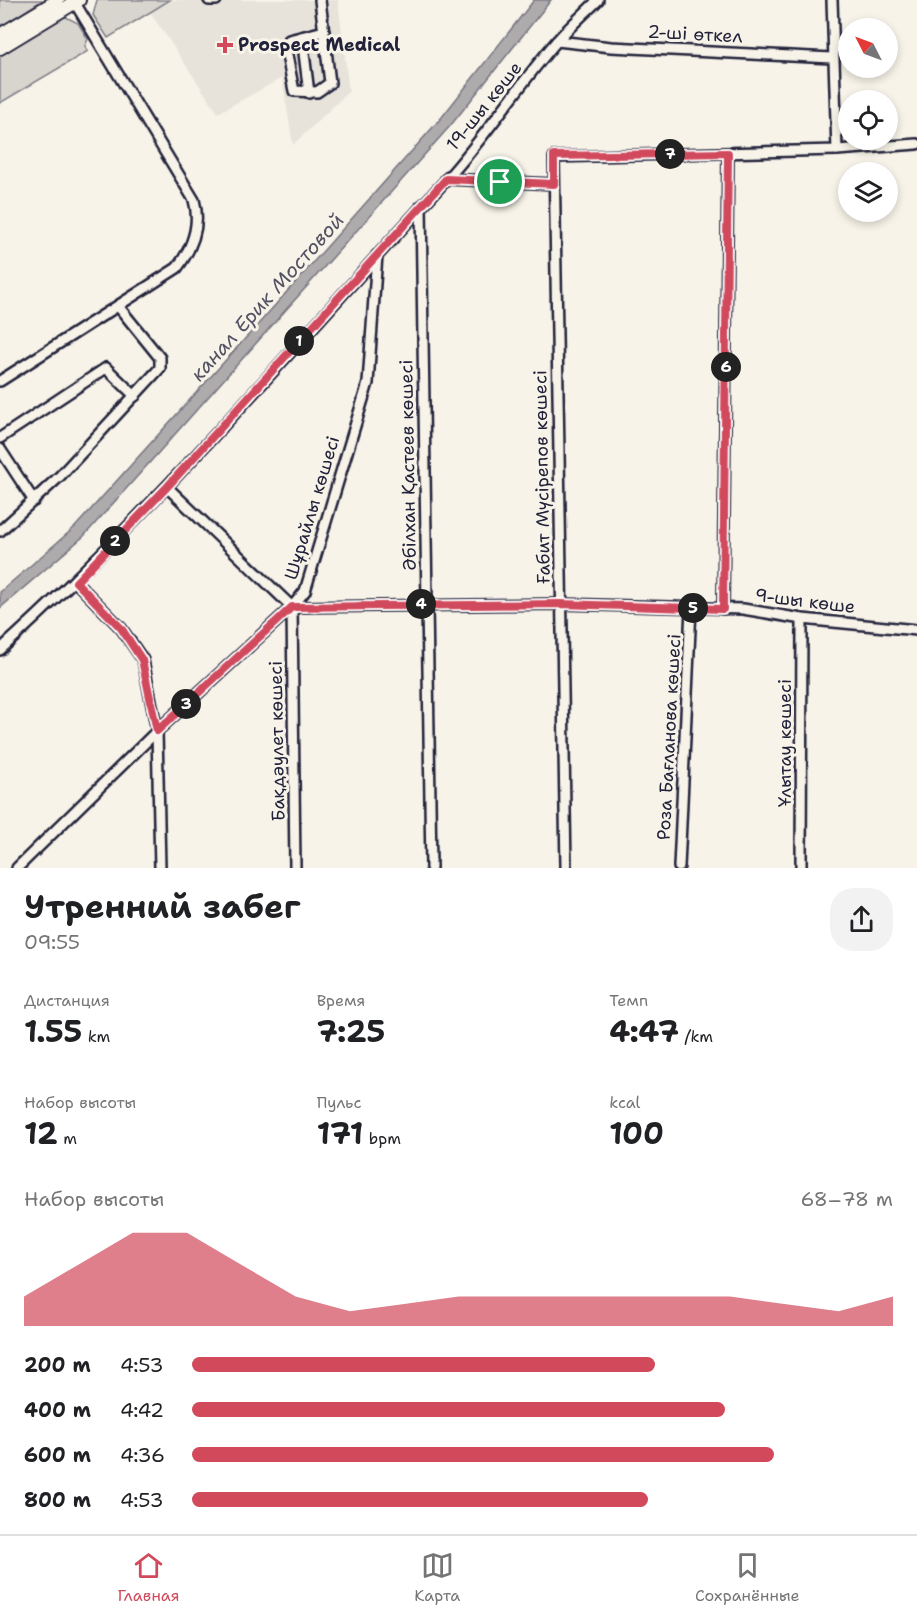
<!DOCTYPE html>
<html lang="ru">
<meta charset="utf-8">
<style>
:root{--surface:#fff;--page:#f2f2f2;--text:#202124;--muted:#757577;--line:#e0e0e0;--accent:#d1495b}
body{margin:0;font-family:"Shantell Sans",sans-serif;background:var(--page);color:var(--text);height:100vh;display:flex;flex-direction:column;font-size:22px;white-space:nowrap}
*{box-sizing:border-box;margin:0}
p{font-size:20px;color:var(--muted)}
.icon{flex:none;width:33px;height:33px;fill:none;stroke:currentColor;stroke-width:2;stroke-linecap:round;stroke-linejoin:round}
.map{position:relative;height:868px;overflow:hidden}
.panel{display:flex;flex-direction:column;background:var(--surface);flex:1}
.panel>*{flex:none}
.needle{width:39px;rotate:312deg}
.controls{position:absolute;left:838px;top:18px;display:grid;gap:12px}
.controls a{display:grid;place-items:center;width:60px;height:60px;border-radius:50%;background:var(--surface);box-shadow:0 3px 9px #0003;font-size:30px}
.pin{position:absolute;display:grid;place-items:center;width:51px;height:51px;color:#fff;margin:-26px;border:3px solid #fff;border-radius:50%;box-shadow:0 2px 6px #0007}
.km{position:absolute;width:30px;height:30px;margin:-15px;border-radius:50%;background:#222;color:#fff;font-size:16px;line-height:30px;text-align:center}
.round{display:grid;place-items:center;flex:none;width:63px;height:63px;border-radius:24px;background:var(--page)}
.overview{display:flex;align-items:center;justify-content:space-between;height:102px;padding:0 24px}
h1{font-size:33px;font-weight:700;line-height:45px}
.stats{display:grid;grid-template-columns:repeat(3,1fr);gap:9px;height:102px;padding:6px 24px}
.stats div{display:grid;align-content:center}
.stats b{font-size:30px;font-weight:700}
.stats small{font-size:16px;font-weight:400}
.stats p{font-size:16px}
.chart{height:168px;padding:12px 24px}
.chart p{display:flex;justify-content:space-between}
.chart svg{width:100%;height:108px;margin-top:6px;fill:var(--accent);opacity:.7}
ul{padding:0 24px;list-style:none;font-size:20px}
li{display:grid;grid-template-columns:96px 72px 1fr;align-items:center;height:45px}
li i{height:15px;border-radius:8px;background:var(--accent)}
.tab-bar{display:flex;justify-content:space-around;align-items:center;height:84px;border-top:2px solid var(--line);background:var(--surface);font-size:16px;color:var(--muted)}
.tab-bar a{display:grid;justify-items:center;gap:3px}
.tab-bar .selected{color:var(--accent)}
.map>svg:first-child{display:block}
.built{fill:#e7e3db}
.green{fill:#d8d5cf;stroke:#7d7c85;stroke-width:1.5}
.water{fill:#aeabad;stroke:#76747f;stroke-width:1.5}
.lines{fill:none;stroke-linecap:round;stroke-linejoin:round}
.minor-casing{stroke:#22223b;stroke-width:14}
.major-casing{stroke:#22223b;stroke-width:16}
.minor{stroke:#f7f3e8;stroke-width:9}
.major{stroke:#f7f3e8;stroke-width:12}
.route-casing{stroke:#fff;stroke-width:12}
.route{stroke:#d1495b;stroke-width:8}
.poi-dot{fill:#d1495b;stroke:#f7f3e8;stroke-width:2}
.labels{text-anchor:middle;stroke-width:6;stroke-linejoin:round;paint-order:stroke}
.street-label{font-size:18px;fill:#22223b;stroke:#f7f3e8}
.poi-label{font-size:18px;font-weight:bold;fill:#22223b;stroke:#f7f3e8;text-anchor:start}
.water-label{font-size:20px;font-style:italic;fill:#535263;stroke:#f7f3e8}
</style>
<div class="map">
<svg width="917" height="868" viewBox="0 0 917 868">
<rect width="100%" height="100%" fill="#f7f3e8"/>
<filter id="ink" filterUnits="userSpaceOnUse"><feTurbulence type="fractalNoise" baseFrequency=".0167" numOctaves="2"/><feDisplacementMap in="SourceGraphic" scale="12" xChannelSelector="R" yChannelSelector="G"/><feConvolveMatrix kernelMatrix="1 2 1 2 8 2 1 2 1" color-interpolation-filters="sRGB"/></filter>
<g filter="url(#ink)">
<path class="built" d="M173,0H338L349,91L293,145L282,78L218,113L150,12Z"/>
<g class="green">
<path d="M0,0H43L3,25L0,24Z"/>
<path d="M97,0H170L108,38L93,15Z"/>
<path d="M64,16L78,23L88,39L85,46L88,51L0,103V55Z"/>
</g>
<path class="water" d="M534,0H551L451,125L84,536L0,608V592L75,527L261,321L442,117Z"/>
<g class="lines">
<defs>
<g id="minor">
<path d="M209,0H216"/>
<path d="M320,0L330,83L317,92L294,91L285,45L289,40L324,31"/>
<path d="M832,0L837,150"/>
<path d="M302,37L309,93"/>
<path d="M557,41L611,47L832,58"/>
<path d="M446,179L554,184"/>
<path d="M421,206L431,868"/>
<path d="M0,381L177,268C193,247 201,225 194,200L75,3"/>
<path d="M0,438L106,368L135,396"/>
<path d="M0,449L34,501"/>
<path d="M167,487L292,607L295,868"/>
<path d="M0,531L60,476L160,368V358L118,306"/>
<path d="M76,582L121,628L143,660L157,731L160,868"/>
<path d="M292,607L560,604L743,609L802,619L917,630"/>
<path d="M723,609L728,153"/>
<path d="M0,650C161,505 300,339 446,180C486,136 518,86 556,42C569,27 584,14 598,0"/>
<path d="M679,867L691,608"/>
<path d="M17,868L157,731L292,607L305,591L368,383L377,255"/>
<path d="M566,868L554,157L837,150L917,144"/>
<path d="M801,868L802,619"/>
</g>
<g id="major">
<path d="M0,35L58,0"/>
<path d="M0,48L79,0"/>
</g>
</defs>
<use href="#minor" class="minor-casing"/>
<use href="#major" class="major-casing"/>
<use href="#minor" class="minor"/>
<use href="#major" class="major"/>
</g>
</g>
<g class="lines" filter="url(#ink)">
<defs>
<path id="route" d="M728,153L723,609L560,604L292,607L157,731L142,660L121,628L76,582L167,487L446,179L554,184V156Z"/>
</defs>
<use href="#route" class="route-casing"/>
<use href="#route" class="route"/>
</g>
<path class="poi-dot" d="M222 36h6v6h6v6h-6v6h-6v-6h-6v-6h6z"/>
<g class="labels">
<g class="street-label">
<text transform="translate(695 34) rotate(3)" y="6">2-шi өткел</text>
<text transform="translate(484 106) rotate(-51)" y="6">19-шы көше</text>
<text transform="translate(408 465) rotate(-91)" y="6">Әбілхан Қастеев көшесi</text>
<text transform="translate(542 477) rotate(-91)" y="6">Ғабит Мүсірепов көшесi</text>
<text transform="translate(312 508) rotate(-73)" y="6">Шұрайлы көшесі</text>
<text transform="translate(805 601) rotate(7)" y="6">9-шы көше</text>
<text transform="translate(669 737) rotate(-87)" y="6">Роза Бағланова көшесi</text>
<text transform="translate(277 741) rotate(-91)" y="6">Бақдәулет көшесi</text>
<text transform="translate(785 743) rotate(-90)" y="6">Ұлытау көшесi</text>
</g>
<g class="poi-label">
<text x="238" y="51">Prospect Medical</text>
</g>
<g class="water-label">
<text transform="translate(267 297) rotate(-48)" y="7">канал Ерик Мостовой</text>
</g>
</g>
</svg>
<div class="controls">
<a><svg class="needle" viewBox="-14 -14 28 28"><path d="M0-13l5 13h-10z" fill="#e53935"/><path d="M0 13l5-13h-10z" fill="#757577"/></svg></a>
<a><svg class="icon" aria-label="locate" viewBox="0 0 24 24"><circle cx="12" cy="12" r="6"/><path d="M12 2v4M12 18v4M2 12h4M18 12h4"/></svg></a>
<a><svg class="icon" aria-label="layers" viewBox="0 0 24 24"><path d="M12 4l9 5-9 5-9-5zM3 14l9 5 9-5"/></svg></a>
</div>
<div class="pin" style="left:500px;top:182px;background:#1e9e55"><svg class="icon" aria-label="arrive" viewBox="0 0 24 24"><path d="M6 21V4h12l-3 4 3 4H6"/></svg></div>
<b class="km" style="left:299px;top:341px">1</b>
<b class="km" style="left:115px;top:541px">2</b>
<b class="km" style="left:186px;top:704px">3</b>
<b class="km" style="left:421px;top:604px">4</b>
<b class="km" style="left:693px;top:608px">5</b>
<b class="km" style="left:726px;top:367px">6</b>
<b class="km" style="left:670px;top:154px">7</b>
</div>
<section class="panel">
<div class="overview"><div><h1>Утренний забег</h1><p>09:55</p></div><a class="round"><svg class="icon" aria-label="share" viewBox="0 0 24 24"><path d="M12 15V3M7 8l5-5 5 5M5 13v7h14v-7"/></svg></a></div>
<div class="stats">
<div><p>Дистанция</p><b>1.55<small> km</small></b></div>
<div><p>Время</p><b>7:25</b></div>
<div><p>Темп</p><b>4:47<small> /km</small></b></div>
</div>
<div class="stats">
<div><p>Набор высоты</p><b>12<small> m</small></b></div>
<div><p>Пульс</p><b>171<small> bpm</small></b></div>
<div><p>kcal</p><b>100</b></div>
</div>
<div class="chart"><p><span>Набор высоты</span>68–78 m</p>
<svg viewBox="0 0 160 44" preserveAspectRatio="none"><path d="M0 44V32L10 19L20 6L30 6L40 19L50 32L60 38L70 35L80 32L90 32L100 32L110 32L120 32L130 32L140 35L150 38L160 32V44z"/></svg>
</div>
<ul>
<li><b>200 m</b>4:53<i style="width:66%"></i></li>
<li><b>400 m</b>4:42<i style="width:76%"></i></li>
<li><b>600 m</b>4:36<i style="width:83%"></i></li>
<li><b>800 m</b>4:53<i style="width:65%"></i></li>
</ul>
</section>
<nav class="tab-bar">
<a class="selected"><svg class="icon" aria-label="home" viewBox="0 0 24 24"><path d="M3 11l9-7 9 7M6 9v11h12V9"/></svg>Главная</a>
<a><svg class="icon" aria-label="map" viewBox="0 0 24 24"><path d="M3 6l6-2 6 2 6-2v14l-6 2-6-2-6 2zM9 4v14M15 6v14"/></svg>Карта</a>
<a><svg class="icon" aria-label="saved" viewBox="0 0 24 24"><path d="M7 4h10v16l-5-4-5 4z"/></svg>Сохранённые</a>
</nav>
